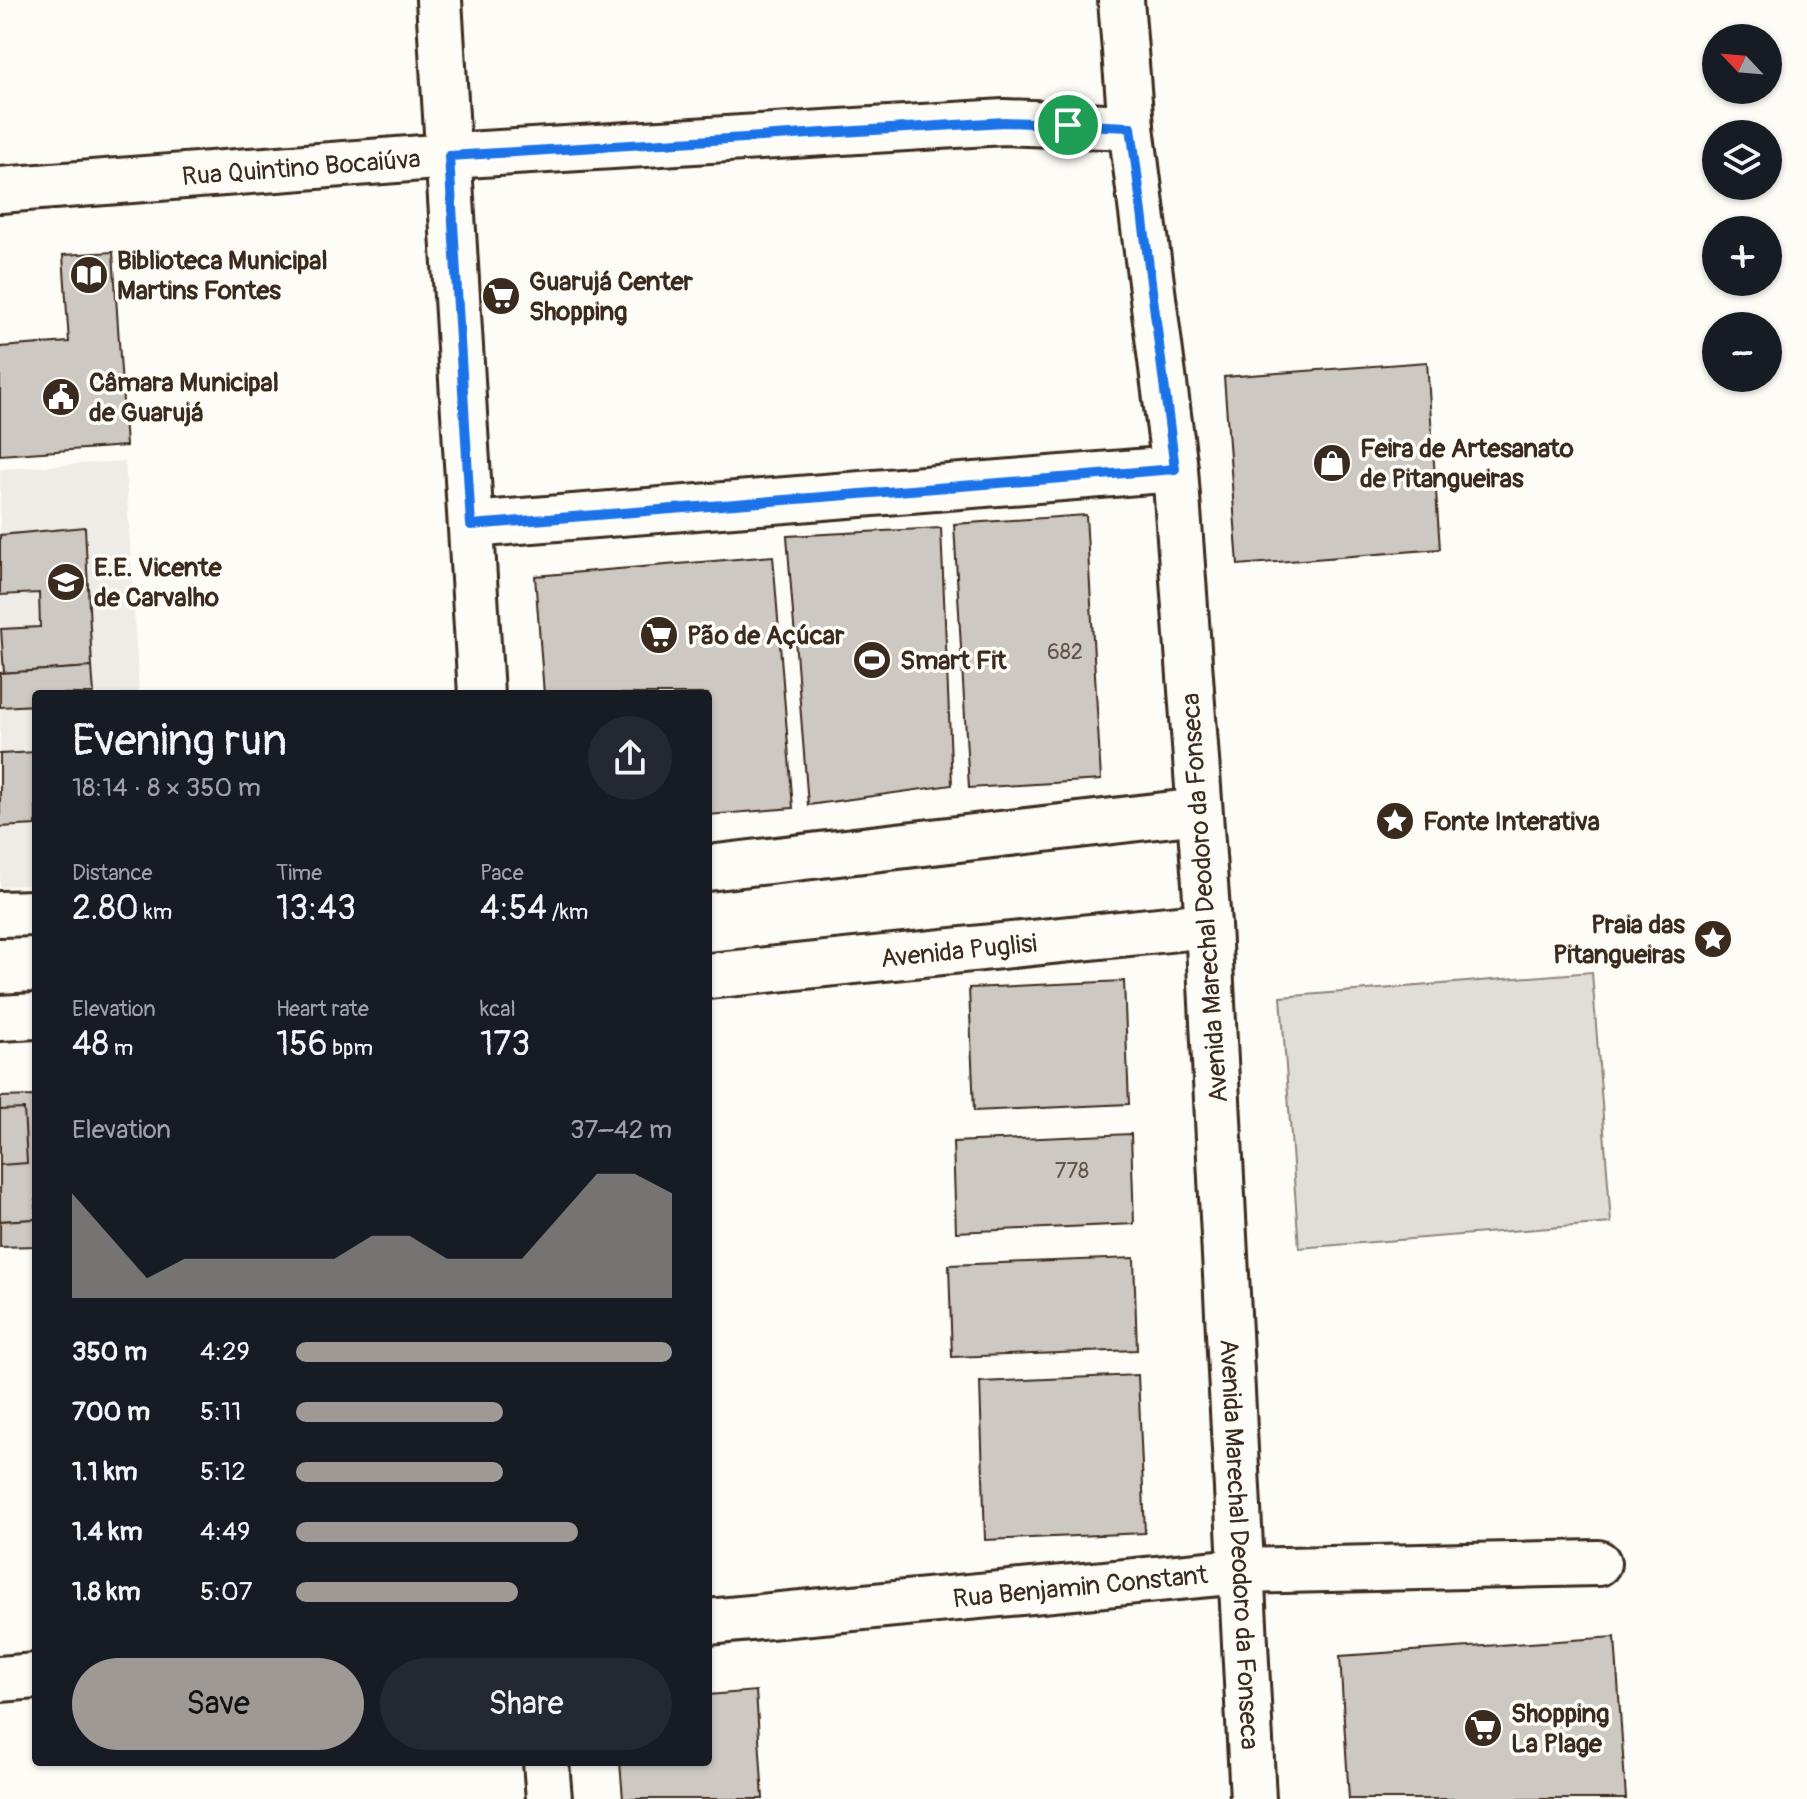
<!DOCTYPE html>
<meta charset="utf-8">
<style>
:root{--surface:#171b24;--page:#242831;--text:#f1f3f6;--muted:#9ea1a6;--accent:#9f9995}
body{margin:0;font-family:Pangolin,sans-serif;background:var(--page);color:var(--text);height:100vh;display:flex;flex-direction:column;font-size:30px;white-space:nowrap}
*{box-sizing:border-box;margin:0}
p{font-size:26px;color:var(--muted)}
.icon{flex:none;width:44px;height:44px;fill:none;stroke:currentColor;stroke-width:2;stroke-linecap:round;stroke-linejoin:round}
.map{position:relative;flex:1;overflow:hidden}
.sheet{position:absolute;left:32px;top:690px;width:680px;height:1076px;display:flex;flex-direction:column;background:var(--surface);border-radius:8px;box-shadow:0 2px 6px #0004}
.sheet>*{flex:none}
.needle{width:52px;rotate:296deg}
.controls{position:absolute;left:1702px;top:24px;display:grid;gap:16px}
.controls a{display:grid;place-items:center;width:80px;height:80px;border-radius:50%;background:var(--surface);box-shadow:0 2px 6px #0004;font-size:40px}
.pin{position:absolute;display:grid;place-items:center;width:68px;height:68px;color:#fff;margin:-34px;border:4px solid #fff;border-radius:50%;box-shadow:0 2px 8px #0007}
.round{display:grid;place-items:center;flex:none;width:84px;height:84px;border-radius:42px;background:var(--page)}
.headline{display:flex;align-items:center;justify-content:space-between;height:136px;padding:0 40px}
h1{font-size:44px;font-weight:600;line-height:60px}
.figures{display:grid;grid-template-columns:repeat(3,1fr);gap:12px;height:136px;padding:8px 40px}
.figures div{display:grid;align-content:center}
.figures b{font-size:34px;font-weight:600}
.figures small{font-size:22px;font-weight:400}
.figures p{font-size:22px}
.chart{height:224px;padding:16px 40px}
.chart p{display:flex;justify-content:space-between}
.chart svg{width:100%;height:144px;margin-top:8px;fill:var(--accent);opacity:.7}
.cta{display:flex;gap:16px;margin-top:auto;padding:16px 40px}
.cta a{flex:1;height:92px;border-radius:48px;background:var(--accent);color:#111;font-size:32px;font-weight:600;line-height:92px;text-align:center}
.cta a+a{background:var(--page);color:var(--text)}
ul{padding:0 40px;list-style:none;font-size:26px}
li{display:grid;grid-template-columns:128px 96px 1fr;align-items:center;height:60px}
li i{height:20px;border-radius:10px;background:var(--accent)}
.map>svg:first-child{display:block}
.built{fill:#efece7}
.green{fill:#e1ded7;stroke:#8e847a;stroke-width:2}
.building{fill:#cdc8c2;stroke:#3b2a1e;stroke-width:2}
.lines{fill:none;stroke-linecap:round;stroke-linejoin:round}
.minor-casing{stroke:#3b2a1e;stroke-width:50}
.major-casing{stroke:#3b2a1e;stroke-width:50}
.minor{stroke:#fdfcf7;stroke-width:44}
.major{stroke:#fdfcf7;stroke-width:44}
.route-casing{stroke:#fff;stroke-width:16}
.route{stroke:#1a73e8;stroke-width:10}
.labels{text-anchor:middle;stroke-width:7;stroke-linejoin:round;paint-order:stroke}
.number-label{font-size:22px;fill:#605247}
.street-label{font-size:26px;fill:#3b2a1e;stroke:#fdfcf7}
.poi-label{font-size:26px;font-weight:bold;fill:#3b2a1e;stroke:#fdfcf7;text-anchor:start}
</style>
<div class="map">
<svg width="1807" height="1799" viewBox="0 0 1807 1799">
<rect width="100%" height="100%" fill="#fdfcf7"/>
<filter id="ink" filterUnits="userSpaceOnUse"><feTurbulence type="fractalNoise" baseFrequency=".0125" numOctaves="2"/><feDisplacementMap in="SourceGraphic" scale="16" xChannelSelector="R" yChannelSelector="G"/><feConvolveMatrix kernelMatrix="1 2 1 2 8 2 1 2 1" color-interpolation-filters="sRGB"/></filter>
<g filter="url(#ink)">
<path class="built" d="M125,461L139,694H36V884L0,887V469Z"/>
<path class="green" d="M1592,972L1611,1223L1299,1248L1281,997Z"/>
<g class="building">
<path d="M113,252L126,446L0,455V347L69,342L63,255Z"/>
<path d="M1427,362L1440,549L1238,565L1224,377Z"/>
<path d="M1086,515L1101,780L969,788L954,524Z"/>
<path d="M85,527L92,667L4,673L1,629L40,627L39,593L0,595V535Z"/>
<path d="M941,528L952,785L808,805L787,536Z"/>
<path d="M773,556L793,808L708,815V694H544L535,576Z"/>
<path d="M92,667L94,694H36V705L0,707V673Z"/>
<path d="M36,752V825L0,827V754Z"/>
<path d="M1124,981L1129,1104L974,1111L969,988Z"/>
<path d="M36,1096V1219L0,1221V1097Z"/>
<path d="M24,1109L27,1163L0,1165V1110Z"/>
<path d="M1131,1134L1134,1224L956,1232L953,1142Z"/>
<path d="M36,1219V1246L0,1247V1221Z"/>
<path d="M1134,1258L1137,1350L952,1357L949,1265Z"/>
<path d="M1138,1375L1145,1533L985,1540L980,1382Z"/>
<path d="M1615,1637L1626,1799H1349L1340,1656Z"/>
<path d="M756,1691L763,1799H623L620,1762H708V1695Z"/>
</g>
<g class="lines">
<defs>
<g id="minor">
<path id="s1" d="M0,190L449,156L1004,122L1131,127"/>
<path d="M471,525L1175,469"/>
<path id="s2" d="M1208,925L1253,1799"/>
<path id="s3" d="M708,1622L1240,1571L1598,1563"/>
<path d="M0,1679L36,1676"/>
<path d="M546,1762L549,1799"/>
</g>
<g id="major">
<path d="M439,0L481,694"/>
<path d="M708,868L1199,811"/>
<path d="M0,914L36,913"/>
<path id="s4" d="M708,976L1208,925L1175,469L1131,127L1121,0"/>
<path d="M0,1018L36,1016"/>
</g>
</defs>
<use href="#minor" class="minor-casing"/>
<use href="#major" class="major-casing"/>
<use href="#minor" class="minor"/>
<use href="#major" class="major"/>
</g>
</g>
<g class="lines" filter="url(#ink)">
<defs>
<path id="route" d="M1004,122L1131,127L1175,469L471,525L449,156Z"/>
</defs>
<use href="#route" class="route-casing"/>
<use href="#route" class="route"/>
</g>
<defs>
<symbol id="library-disc" viewBox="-11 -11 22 22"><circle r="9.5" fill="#3b2a1e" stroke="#fdfcf7"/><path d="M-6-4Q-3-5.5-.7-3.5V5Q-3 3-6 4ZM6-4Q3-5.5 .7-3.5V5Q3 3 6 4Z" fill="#fff"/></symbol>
<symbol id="supermarket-disc" viewBox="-11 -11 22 22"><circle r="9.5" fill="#3b2a1e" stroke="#fdfcf7"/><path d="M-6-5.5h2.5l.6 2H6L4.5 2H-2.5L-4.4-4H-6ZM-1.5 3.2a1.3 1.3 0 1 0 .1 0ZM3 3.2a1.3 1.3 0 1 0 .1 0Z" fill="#fff"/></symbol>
<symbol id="civic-disc" viewBox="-11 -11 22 22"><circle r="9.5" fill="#3b2a1e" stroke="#fdfcf7"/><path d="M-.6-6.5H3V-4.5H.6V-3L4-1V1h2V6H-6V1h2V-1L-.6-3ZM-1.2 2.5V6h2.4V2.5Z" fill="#fff"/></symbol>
<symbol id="shop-disc" viewBox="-11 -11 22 22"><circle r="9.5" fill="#3b2a1e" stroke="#fdfcf7"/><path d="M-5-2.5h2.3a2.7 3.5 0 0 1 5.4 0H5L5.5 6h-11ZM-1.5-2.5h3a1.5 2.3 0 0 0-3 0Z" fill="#fff"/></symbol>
<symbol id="school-disc" viewBox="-11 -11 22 22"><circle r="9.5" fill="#3b2a1e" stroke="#fdfcf7"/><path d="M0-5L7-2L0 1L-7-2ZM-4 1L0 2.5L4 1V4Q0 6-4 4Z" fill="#fff"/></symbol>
<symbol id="stadium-disc" viewBox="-11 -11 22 22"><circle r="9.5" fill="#3b2a1e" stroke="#fdfcf7"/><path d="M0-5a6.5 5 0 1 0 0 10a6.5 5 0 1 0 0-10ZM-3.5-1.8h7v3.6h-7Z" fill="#fff"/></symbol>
<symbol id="sight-disc" viewBox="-11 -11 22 22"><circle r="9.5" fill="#3b2a1e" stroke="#fdfcf7"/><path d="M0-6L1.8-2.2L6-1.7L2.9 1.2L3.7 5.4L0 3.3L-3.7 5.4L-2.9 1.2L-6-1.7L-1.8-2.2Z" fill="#fff"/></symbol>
</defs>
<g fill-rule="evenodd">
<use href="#library-disc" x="67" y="253" width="44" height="44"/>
<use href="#supermarket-disc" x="479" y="274" width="44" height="44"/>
<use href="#civic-disc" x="39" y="375" width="44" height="44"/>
<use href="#shop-disc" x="1310" y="441" width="44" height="44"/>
<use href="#school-disc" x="44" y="560" width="44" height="44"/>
<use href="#supermarket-disc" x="637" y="613" width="44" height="44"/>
<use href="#stadium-disc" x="850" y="638" width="44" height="44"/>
<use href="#sight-disc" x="1373" y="799" width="44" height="44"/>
<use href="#sight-disc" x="1691" y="917" width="44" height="44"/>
<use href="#supermarket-disc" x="1461" y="1706" width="44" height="44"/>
</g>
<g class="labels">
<g class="number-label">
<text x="1065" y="659">682</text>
<text x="1072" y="1178">778</text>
</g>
<g class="street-label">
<text dy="9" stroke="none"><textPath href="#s1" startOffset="302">Rua Quintino Bocaiúva</textPath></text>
<text transform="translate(1204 898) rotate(-94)" y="9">Avenida Marechal Deodoro da Fonseca</text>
<text dy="9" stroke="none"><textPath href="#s4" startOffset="252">Avenida Puglisi</textPath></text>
<text dy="9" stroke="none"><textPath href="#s2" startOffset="620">Avenida Marechal Deodoro da Fonseca</textPath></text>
<text dy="9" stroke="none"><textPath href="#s3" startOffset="374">Rua Benjamin Constant</textPath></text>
</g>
<g class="poi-label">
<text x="117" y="269">Biblioteca Municipal<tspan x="117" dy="30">Martins Fontes</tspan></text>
<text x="529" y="290">Guarujá Center<tspan x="529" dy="30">Shopping</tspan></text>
<text x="89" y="391">Câmara Municipal<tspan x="89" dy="30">de Guarujá</tspan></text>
<text x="1360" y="457">Feira de Artesanato<tspan x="1360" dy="30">de Pitangueiras</tspan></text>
<text x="94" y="576">E.E. Vicente<tspan x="94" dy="30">de Carvalho</tspan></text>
<text x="687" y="644">Pão de Açúcar</text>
<text x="900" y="669">Smart Fit</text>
<text x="1423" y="830">Fonte Interativa</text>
<text x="1685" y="933" text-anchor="end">Praia das<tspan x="1685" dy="30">Pitangueiras</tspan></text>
<text x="1511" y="1722">Shopping<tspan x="1511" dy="30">La Plage</tspan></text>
</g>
</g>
</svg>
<div class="controls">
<a><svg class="needle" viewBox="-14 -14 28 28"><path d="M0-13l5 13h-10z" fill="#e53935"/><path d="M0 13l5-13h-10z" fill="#9ea1a6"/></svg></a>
<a><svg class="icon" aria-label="layers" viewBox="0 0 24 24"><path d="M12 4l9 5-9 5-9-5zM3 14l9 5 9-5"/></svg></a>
<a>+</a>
<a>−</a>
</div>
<div class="pin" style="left:1068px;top:125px;background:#1e9e55"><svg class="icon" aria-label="arrive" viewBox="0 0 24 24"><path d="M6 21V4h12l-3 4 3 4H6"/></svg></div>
<section class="sheet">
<div class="headline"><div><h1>Evening run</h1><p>18:14 · 8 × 350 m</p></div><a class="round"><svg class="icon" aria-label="share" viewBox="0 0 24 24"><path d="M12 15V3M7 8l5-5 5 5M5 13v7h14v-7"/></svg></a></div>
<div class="figures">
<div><p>Distance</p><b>2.80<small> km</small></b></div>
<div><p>Time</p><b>13:43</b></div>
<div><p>Pace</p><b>4:54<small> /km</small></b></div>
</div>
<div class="figures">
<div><p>Elevation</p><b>48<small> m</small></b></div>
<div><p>Heart rate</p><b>156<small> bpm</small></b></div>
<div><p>kcal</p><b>173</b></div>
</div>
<div class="chart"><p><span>Elevation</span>37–42 m</p>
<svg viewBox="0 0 160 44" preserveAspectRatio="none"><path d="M0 44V12L10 25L20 38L30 32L40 32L50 32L60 32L70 32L80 25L90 25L100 32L110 32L120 32L130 19L140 6L150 6L160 12V44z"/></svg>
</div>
<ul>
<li><b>350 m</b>4:29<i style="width:100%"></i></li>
<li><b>700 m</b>5:11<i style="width:55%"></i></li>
<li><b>1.1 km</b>5:12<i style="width:55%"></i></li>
<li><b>1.4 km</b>4:49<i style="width:75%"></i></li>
<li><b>1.8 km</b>5:07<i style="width:59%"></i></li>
</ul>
<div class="cta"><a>Save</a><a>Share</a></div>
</section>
</div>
